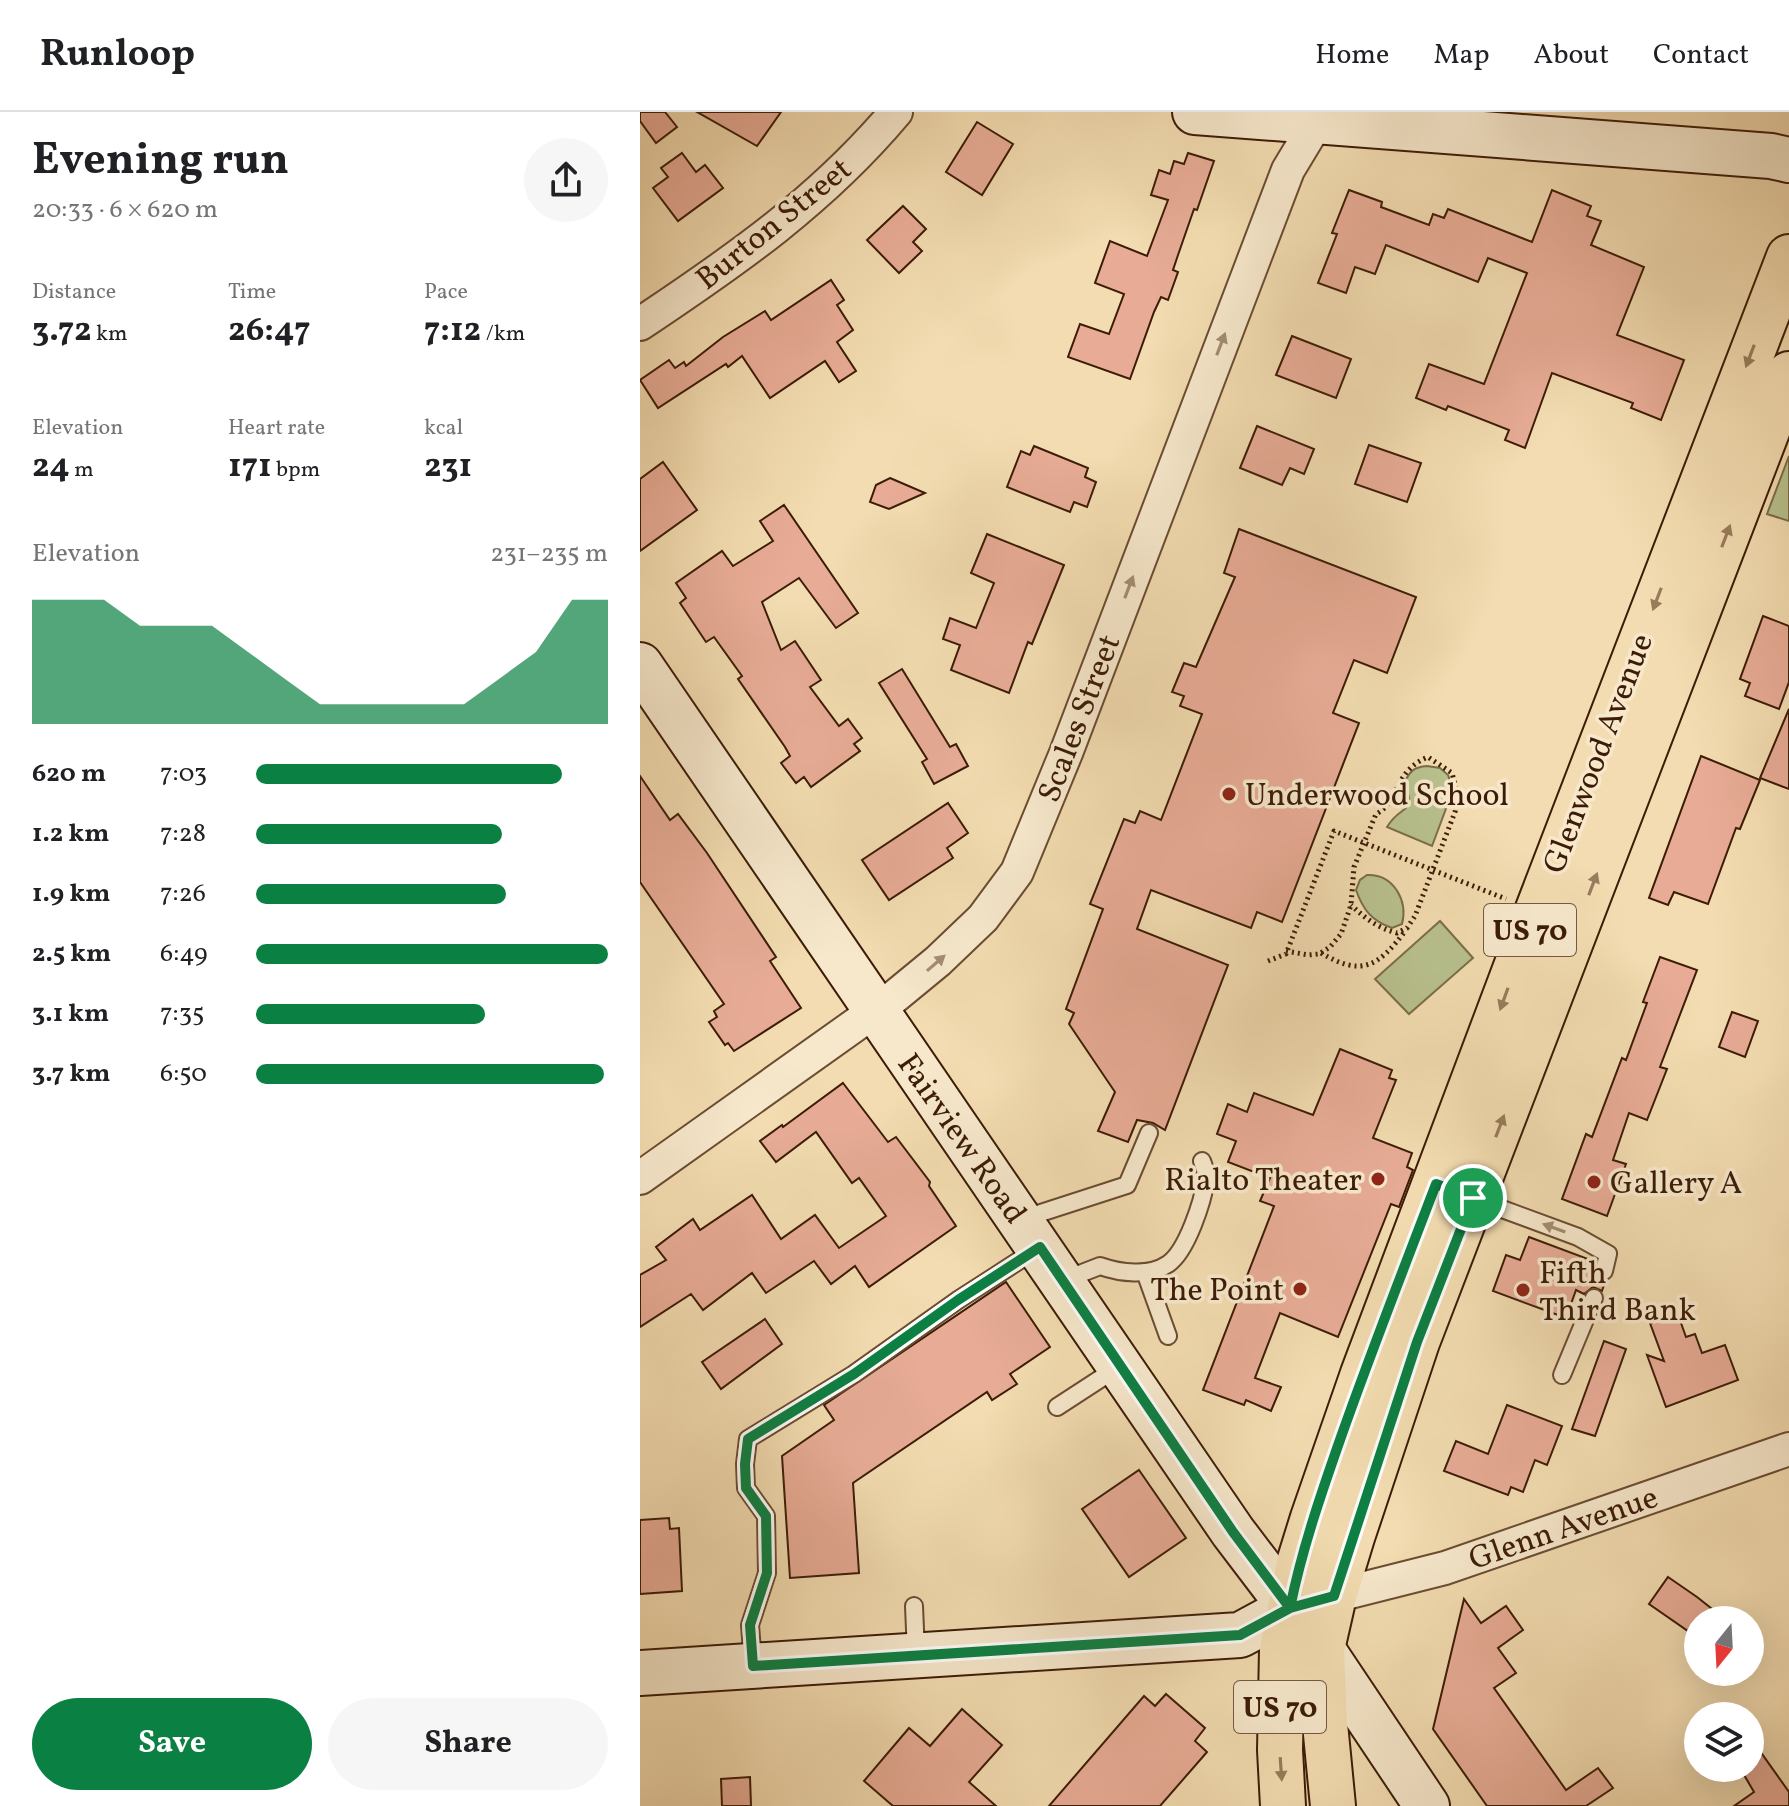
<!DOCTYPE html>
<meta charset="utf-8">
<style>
:root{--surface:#fff;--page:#f6f6f6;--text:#202124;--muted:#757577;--line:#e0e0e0;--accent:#0b8043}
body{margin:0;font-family:Vollkorn,serif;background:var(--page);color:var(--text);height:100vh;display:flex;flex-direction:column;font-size:30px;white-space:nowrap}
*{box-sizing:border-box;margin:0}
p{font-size:26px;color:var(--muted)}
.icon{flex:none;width:44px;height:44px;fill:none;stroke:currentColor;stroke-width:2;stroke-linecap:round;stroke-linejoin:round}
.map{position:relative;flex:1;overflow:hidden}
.side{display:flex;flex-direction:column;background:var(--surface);width:640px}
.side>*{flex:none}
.needle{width:52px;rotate:198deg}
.controls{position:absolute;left:1044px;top:1494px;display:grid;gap:16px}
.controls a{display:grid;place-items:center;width:80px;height:80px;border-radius:50%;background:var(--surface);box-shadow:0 8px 32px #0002;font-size:40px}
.pin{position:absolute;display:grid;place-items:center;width:68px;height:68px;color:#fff;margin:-34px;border:4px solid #fff;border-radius:50%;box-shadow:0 2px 8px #0007}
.round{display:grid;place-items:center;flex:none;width:84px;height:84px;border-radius:42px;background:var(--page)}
.headline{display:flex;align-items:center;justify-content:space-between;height:136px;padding:0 32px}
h1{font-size:44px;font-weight:700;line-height:60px}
.metrics{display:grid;grid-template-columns:repeat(3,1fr);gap:12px;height:136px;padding:8px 32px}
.metrics div{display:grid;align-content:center}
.metrics b{font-size:34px;font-weight:700}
.metrics small{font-size:22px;font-weight:400}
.metrics p{font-size:22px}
.chart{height:224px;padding:16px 32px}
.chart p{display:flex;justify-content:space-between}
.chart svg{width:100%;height:144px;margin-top:8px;fill:var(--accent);opacity:.7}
.primary-button{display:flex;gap:16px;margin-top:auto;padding:16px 32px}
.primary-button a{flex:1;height:92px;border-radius:48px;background:var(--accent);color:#fff;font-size:32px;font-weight:700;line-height:92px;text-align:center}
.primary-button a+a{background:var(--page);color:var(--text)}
ul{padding:0 32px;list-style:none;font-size:26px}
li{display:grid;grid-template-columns:128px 96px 1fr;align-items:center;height:60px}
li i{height:20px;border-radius:10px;background:var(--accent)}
header{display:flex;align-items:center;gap:48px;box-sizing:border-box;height:112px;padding:0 40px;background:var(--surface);border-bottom:2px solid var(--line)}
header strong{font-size:38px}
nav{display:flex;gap:44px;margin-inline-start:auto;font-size:28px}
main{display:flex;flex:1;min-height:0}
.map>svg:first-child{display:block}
.green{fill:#b8c18e;stroke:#7a6e4a;stroke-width:2}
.building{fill:#e8ac96;stroke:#3c1c07;stroke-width:2}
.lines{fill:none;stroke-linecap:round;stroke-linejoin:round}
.lane-casing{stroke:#6a4c32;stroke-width:20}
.street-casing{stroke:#6a4c32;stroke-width:36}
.secondary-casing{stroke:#3c1c07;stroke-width:48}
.primary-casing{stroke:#3c1c07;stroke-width:48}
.path{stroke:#3c1c07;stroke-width:5;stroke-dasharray:2 4;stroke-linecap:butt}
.lane{stroke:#f7e8cc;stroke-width:16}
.street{stroke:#f7e8cc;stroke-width:32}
.secondary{stroke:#f7e8cc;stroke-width:44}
.primary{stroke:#f3dcb1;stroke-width:44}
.oneway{fill:#a38c73}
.oneway2{fill:#987c5c}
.route-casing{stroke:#fff;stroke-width:16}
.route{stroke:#0b8043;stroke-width:10}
.poi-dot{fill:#8f2418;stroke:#f7e8cc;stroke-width:3}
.labels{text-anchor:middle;stroke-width:7;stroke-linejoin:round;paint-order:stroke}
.shield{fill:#f7e8cc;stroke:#745942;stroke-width:2}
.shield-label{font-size:30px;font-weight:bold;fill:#3c1c07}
.street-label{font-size:32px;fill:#3c1c07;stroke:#f7e8cc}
.poi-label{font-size:32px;fill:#3c1c07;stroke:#f7e8cc;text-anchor:start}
</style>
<header>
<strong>Runloop</strong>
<nav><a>Home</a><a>Map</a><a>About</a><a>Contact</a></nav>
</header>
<main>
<section class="side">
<div class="headline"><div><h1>Evening run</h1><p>20:33 · 6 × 620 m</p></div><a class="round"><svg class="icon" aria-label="share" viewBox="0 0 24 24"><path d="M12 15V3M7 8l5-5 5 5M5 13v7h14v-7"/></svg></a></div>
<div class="metrics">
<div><p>Distance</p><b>3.72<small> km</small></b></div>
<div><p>Time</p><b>26:47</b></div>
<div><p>Pace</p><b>7:12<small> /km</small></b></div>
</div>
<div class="metrics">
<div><p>Elevation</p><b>24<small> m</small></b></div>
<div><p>Heart rate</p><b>171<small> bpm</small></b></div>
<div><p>kcal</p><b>231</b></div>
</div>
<div class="chart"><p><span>Elevation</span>231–235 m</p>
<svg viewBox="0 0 160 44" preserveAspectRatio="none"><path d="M0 44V6L10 6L20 6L30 14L40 14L50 14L60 22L70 30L80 38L90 38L100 38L110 38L120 38L130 30L140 22L150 6L160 6V44z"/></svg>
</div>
<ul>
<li><b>620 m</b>7:03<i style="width:87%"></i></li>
<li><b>1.2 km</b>7:28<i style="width:70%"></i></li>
<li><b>1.9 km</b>7:26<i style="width:71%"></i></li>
<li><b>2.5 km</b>6:49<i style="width:100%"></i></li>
<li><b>3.1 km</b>7:35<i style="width:65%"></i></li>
<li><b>3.7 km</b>6:50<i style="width:99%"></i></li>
</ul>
<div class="primary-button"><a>Save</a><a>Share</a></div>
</section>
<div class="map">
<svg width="1149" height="1694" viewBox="0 0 1149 1694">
<rect width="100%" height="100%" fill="#f3dcb1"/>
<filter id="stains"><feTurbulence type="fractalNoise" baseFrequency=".0025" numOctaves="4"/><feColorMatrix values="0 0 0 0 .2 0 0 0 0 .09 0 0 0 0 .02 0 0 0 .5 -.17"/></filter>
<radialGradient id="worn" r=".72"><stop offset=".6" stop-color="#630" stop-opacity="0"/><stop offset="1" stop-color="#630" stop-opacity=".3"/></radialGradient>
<g class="green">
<path d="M1149,344V409L1127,402Z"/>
<path d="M787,654L800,656L808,663L813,678L792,734L747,715C761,691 778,703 764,671C770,659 774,655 787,654Z"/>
<path d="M727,763C754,762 768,789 762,812L752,816C732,809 723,798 716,778L720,768Z"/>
<path d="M800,809L833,846L769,902L735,867Z"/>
</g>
<g class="building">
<path d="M0,0H25L37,15L16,31L0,9Z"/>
<path d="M57,0H141L117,34Z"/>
<path d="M337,10L373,32L342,83L306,60Z"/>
<path d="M42,41L56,60L65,53L83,76L38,109L13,76L28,65L21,56Z"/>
<path d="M548,41L574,49L557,98L554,97L538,143L533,158L538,160L528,188L521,185L514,200L490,267L428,245L440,212L469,222L484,182L455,171L470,129L507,144L528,88L511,83L519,58L530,62L534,49L544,52Z"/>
<path d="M709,78L742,90L741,95L789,113L793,102L804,106L808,97L892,130L912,78L951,94L947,104L961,109L951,133L1004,155L977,223L1044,248L1021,308L991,296L993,291L912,261L885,336L865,328L869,318L808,294L806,298L776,286L789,252L844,272L887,161L848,146L838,170L746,133L735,162L715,155L706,181L678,171L697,122L692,121Z"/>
<path d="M263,94L286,117L273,130L282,139L259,161L227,128Z"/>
<path d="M191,168L204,188L197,193L213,218L197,230L216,259L199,270L185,249L130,286L102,244L88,255L86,252L18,296L0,268L29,248L35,256L44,250L46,254L83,225L125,199L131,208Z"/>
<path d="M652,224L711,247L696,286L636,263Z"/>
<path d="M617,314L674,337L664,362L650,356L642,373L600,356Z"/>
<path d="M729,333L781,351L767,390L715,372Z"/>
<path d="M394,334L448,356L445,365L456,370L447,395L434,390L430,400L367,375L381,339L390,343Z"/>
<path d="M23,350L57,398L0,439V367Z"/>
<path d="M250,366L285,381L249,397L230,390L236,373Z"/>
<path d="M144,393L218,501L196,516L159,466L122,490L141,538L155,529L181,568L170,575L199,614L208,607L222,626L214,632L220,639L171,675L164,665L156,671L141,651L150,644L145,635L98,567L102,564L74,525L66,530L40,491L46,486L36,471L82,439L93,454L133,429L120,409Z"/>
<path d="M599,417L776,485L747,561L714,548L693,601L719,611L642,810L617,800L611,816L511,778L497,817L588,853L525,1018L513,1011L497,1008L488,1030L458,1019L475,980L429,912L434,901L426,897L463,797L450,792L484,707L495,711L500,699L521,708L562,602L540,594L544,584L532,580L544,551L556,555L595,465L584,461Z"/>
<path d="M347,422L424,453L392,532L388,530L369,581L311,558L320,533L303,527L310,506L336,516L354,471L331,461Z"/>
<path d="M1123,504L1149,514V570L1139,597L1105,584L1110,571L1100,567Z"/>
<path d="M262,557L310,635L316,632L328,654L294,672L282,650L287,647L239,571Z"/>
<path d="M1149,597V677L1120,666Z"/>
<path d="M1061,644L1120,668L1100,717L1096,716L1068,792L1034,780L1028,793L1009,786Z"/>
<path d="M0,664L30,708L38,702L67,741L136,845L130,849L161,896L94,939L88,931L85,933L69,910L77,905L74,899L84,892L0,770Z"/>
<path d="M308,691L328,721L307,736L313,746L249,788L222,748Z"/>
<path d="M1020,845L1057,858L1020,955L1027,957L1007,1008L989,1001L973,1048L986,1052L967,1104L922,1087L946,1022L952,1025L982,946L986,948L1007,891L1003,890Z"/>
<path d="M1092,900L1118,909L1105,945L1079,935Z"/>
<path d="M700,937L752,958L749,966L756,968L733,1026L772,1041L767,1055L773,1058L759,1095L751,1092L698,1225L640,1201L615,1266L641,1275L631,1299L606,1288L604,1293L563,1278L634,1094L620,1089L630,1066L588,1050L596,1029L577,1022L588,992L607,1000L614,981L673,1003Z"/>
<path d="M203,971L248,1030L256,1025L290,1070L289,1074L316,1114L229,1175L215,1154L191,1172L174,1149L126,1181L112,1161L63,1198L51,1182L0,1215V1163L26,1148L16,1135L53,1107L60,1118L112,1083L141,1127L175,1103L199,1136L246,1104L219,1066L212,1071L176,1020L136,1050L120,1029L142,1013L143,1015Z"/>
<path d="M889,1125L948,1147L946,1152L954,1155L956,1166L965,1170L962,1179L953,1175L944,1182L936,1178L926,1206L853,1179L866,1143L880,1148Z"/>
<path d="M366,1170L410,1235L370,1262L377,1272L352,1288L347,1280L213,1371L219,1461L150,1466L142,1344L194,1308L184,1293Z"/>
<path d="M1036,1197L1046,1225L1055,1222L1062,1241L1085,1233L1098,1268L1026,1295L1007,1243L1024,1249L1010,1211L1013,1210L1011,1206Z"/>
<path d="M125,1207L142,1232L81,1277L62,1250Z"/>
<path d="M964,1229L986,1237L955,1324L932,1317Z"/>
<path d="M867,1293L922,1314L907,1353L895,1348L883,1380L871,1375L868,1383L804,1359L816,1329L848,1342Z"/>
<path d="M499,1358L546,1426L489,1465L442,1397Z"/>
<path d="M29,1406L30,1417L39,1416L42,1479L0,1482V1408Z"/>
<path d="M1028,1465L1057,1485L1086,1508H1058V1526L1009,1492Z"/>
<path d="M824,1487L841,1511L866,1494L883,1518L858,1536L876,1561L854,1576L926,1678L958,1656L973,1676L946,1694H847L793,1617Z"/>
<path d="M526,1582L565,1616L555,1629L567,1640L520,1694H409L504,1584L515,1594Z"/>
<path d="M322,1597L362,1633L329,1670L356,1694H253L224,1669L269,1616L290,1634Z"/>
<path d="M1110,1625L1149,1680V1694H1094L1114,1680L1100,1656H1110Z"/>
<path d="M110,1665L111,1694H82L81,1667Z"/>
</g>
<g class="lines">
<defs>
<g id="lane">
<path d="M835,1087L938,1125L968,1142L964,1159"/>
<path d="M382,1107L487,1073L509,1021"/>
<path d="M505,1160L528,1224"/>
<path d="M424,1168L460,1154C480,1161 509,1165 528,1152C547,1139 563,1089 566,1067C567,1061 564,1055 562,1049"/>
<path d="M922,1263L954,1186"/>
<path d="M417,1295L480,1254"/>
<path d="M274,1494L276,1542"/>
<path d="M113,1552L110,1513L127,1461L126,1404L106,1376L105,1352L108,1327L214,1262L318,1188L397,1137"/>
</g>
<g id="street">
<path d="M0,212C96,148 181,89 256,0"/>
<path d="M0,1066L253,886L298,849L343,806L377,760L426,641L648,58L683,0"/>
<path d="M694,1484L805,1456L1149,1337"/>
</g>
<g id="secondary">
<path d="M555,0L1131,44L1149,48"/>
<path d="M0,553L593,1420L682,1537L787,1694"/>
<path d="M0,1561L600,1523L650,1496L677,1489"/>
</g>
<g id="primary">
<path d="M643,1694L640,1638L642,1538L659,1451L673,1406L723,1262L890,818L1149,145"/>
<path d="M693,1694L685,1612L682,1537L694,1484L712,1425L777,1230L1149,262"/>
</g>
</defs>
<use href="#lane" class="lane-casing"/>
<use href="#street" class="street-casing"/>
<use href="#secondary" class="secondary-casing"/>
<use href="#primary" class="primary-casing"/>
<g class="path">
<path d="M646,839L668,843L679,842L690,835L701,822L711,793L714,755L736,702C760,690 753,659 788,645L812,661L818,683L815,700L775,804L767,816L757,821C738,816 726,807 711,793"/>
<path d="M681,841C722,865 738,855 766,818"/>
<path d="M628,849L646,842L694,719L866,787"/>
</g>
<use href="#lane" class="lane"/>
<use href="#street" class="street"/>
<use href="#secondary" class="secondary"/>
<use href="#primary" class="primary"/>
</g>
<defs><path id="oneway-solid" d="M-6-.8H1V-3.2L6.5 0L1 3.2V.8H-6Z" transform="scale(2)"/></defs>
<g class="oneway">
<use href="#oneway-solid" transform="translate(581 232) rotate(-69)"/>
<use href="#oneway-solid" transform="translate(489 475) rotate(-69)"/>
<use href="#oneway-solid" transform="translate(296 851) rotate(-41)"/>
<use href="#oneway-solid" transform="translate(914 1116) rotate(-160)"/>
</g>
<g class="oneway2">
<use href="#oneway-solid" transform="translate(1110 244) rotate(111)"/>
<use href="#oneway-solid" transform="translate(1086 424) rotate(-69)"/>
<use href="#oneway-solid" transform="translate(1017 487) rotate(111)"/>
<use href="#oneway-solid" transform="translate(953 772) rotate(-69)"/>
<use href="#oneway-solid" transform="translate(864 887) rotate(110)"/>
<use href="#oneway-solid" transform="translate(860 1014) rotate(-69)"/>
<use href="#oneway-solid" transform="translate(641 1657) rotate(86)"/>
</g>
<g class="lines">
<defs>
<path id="route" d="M833,1086L777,1230L694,1484L650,1496L600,1523L113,1554L110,1513L127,1461L126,1404L106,1376L105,1352L108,1327L214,1262L318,1188L400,1135L593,1420L650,1496C662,1437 681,1382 701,1325C731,1240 764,1156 796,1072L833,1086"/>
</defs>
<use href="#route" class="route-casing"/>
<use href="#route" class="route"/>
</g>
<g class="poi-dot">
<circle cx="589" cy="682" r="8"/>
<circle cx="738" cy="1067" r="8"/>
<circle cx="954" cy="1070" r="8"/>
<circle cx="660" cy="1177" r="8"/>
<circle cx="883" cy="1178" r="8"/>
</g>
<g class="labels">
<g class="shield">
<rect x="844" y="792" width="92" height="52" rx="6"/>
<rect x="594" y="1569" width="92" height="52" rx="6"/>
</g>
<g class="shield-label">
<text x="890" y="828">US 70</text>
<text x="640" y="1605">US 70</text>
</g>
<g class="street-label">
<text transform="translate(133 111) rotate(-39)" y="11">Burton Street</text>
<text transform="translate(438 606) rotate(-69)" y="11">Scales Street</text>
<text transform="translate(957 641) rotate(-69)" y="11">Glenwood Avenue</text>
<text transform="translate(323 1026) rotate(55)" y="11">Fairview Road</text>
<text transform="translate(923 1415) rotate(-19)" y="11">Glenn Avenue</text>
</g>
<g class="poi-label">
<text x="605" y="693">Underwood School</text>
<text x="722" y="1078" text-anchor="end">Rialto Theater</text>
<text x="970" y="1081">Gallery A</text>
<text x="899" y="1171">Fifth<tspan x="899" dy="37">Third Bank</tspan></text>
<text x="644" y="1188" text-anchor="end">The Point</text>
</g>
</g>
<rect width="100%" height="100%" filter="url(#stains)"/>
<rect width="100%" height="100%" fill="url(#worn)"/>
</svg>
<div class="controls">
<a><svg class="needle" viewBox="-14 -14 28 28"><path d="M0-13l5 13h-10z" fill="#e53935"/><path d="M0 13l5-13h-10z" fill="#757577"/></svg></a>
<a><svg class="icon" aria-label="layers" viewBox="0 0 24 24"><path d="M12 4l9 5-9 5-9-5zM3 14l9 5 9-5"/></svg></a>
</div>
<div class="pin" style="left:833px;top:1086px;background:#1e9e55"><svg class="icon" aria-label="arrive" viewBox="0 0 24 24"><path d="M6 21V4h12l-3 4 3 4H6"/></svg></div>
</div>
</main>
